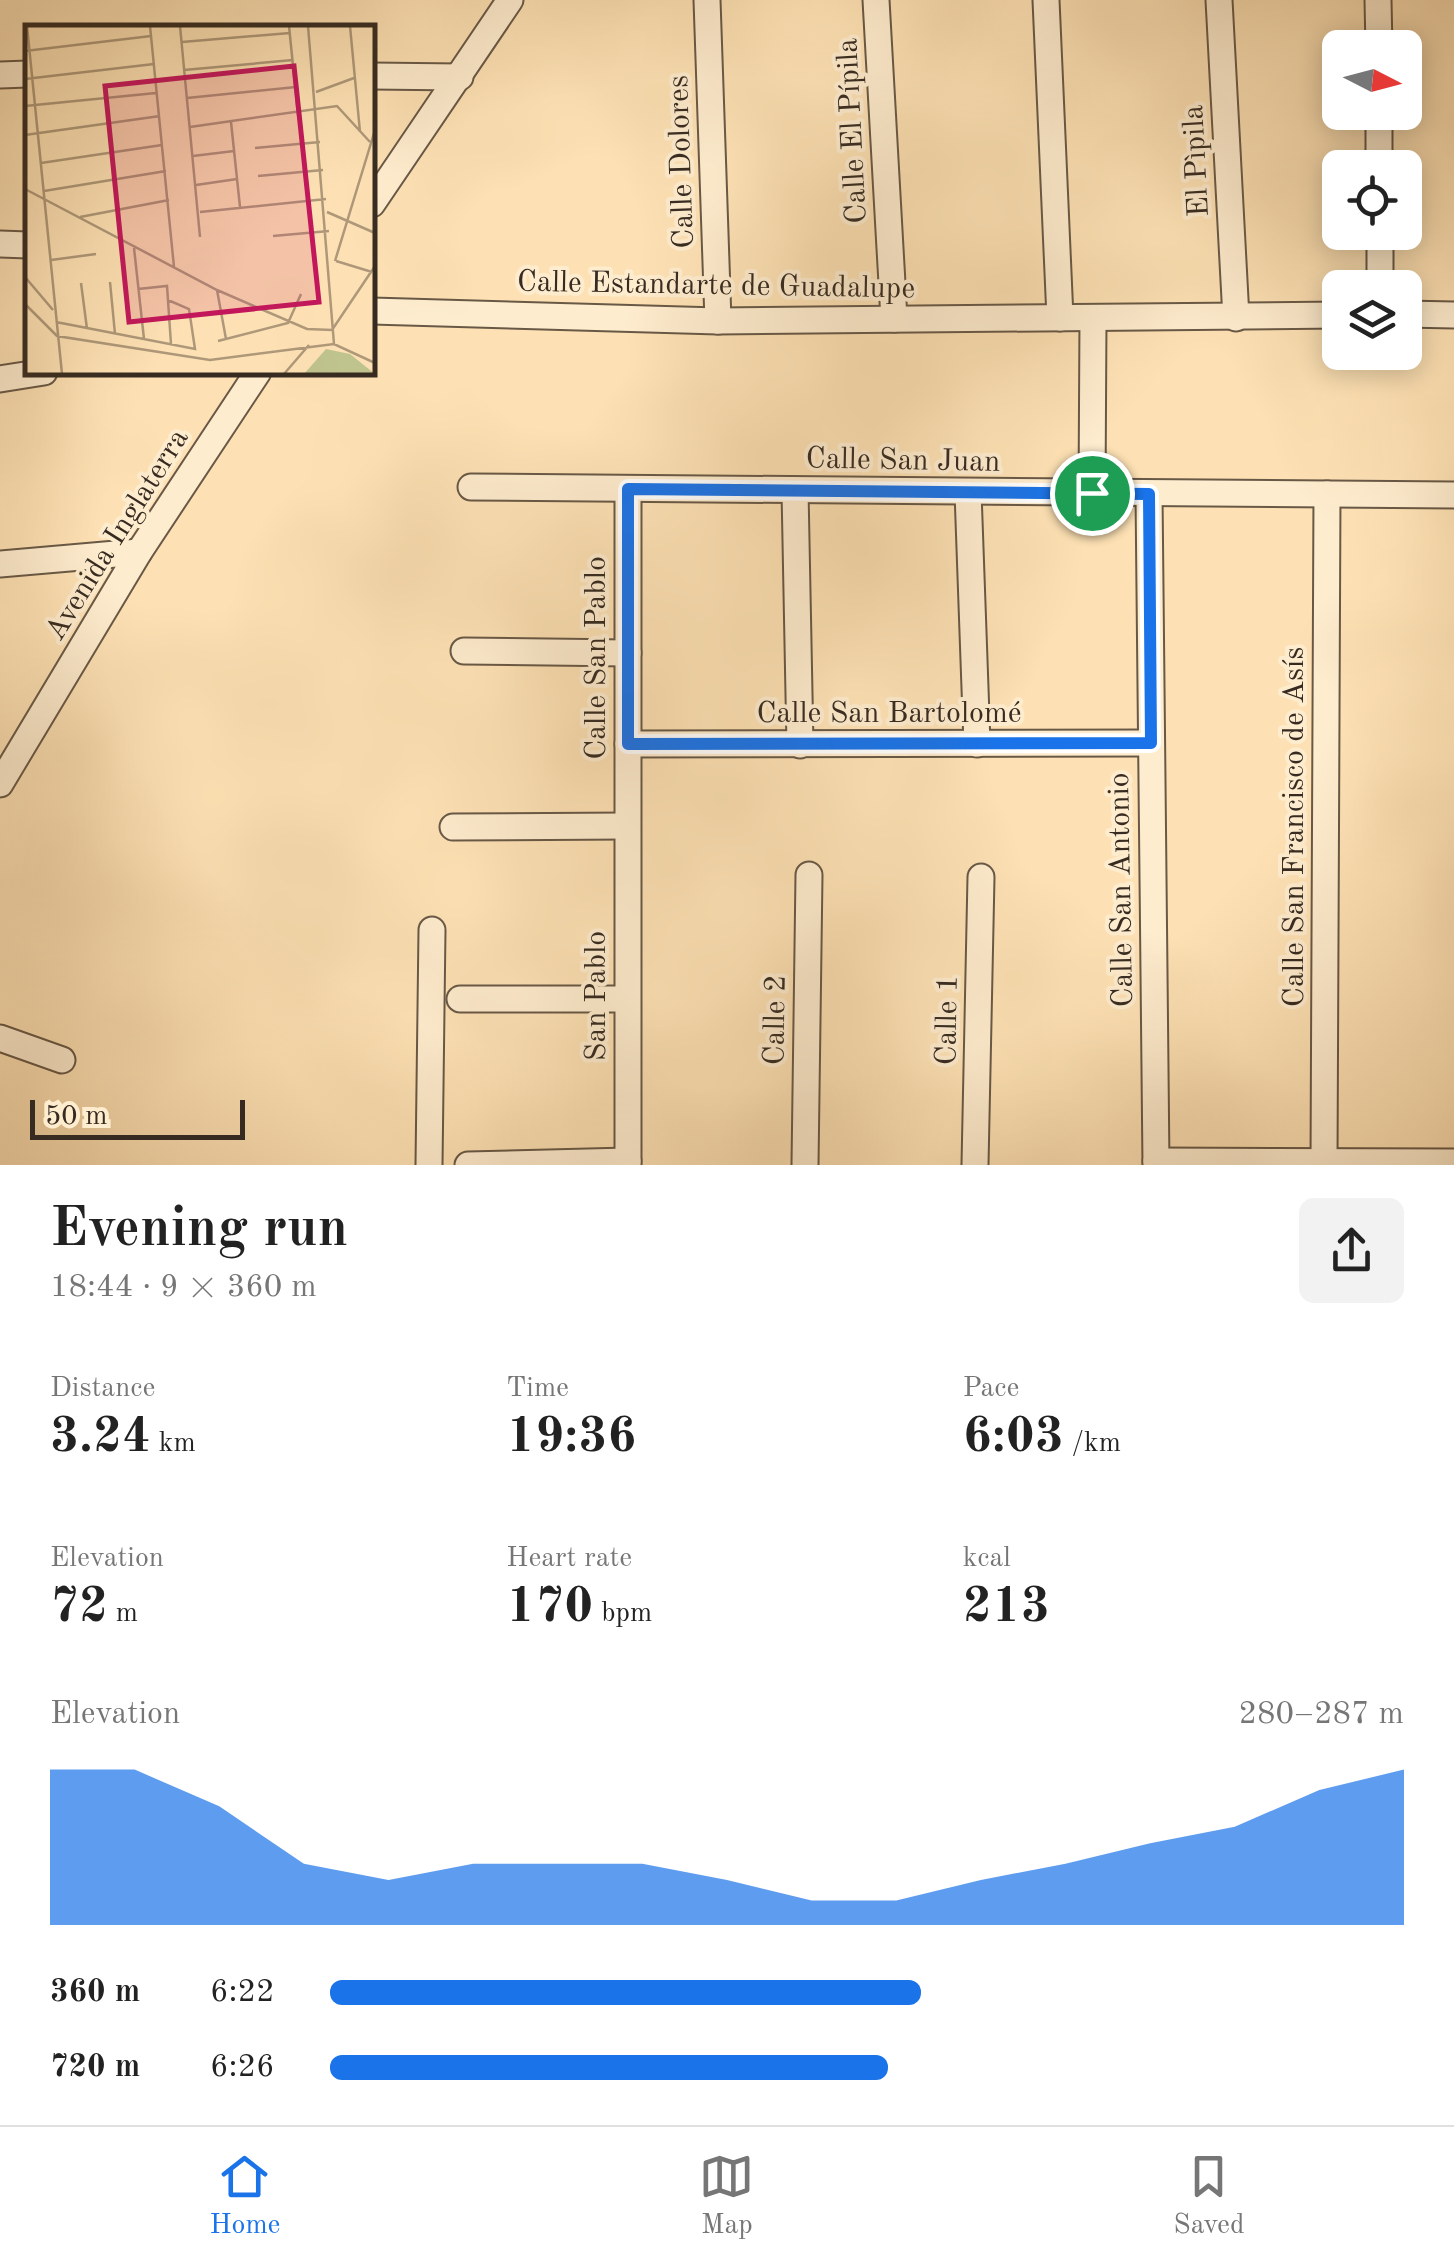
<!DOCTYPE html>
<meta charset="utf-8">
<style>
:root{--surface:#fff;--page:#f2f2f2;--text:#222;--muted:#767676;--line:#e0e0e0;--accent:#1a73e8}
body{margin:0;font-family:"Old Standard TT",serif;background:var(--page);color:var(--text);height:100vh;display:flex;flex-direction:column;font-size:38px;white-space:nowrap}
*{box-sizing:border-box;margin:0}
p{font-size:32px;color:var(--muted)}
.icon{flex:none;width:55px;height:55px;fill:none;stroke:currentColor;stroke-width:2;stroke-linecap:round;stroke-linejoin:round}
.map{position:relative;height:1165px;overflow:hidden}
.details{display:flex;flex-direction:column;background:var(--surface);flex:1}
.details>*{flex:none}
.needle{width:65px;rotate:96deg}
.fabs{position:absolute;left:1322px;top:30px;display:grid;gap:20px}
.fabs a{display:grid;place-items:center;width:100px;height:100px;border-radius:15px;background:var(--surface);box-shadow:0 5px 25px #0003;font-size:50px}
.scale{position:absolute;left:30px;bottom:25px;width:215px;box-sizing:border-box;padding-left:10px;border:5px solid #372b21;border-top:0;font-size:28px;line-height:35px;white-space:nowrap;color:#372b21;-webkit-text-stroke:8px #feecce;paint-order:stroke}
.pin{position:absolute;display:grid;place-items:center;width:85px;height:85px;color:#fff;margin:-42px;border:5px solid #fff;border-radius:50%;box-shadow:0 2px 10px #0007}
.round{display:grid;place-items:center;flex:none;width:105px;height:105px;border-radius:15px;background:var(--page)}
.overview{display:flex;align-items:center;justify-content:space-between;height:170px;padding:0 50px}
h1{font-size:55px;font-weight:800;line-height:75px}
.metrics{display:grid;grid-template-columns:repeat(3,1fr);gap:15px;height:170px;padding:10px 50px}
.metrics div{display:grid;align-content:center}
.metrics b{font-size:50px;font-weight:800}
.metrics small{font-size:28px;font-weight:400}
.metrics p{font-size:28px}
.chart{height:280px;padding:20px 50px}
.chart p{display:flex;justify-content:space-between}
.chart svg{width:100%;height:180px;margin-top:10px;fill:var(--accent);opacity:.7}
ul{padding:0 50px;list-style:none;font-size:32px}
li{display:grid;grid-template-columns:160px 120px 1fr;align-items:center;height:75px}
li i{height:25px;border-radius:12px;background:var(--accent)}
.menu{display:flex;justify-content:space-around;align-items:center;height:140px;border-top:2px solid var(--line);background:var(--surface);font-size:28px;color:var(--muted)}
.menu a{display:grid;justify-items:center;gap:5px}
.menu .active{color:var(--accent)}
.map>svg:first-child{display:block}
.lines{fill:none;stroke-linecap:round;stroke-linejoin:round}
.minor-casing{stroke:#685846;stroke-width:29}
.minor{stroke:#feecce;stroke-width:25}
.route-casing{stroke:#fff;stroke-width:20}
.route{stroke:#1a73e8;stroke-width:12}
.labels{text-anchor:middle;stroke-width:8;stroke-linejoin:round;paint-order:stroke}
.street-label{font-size:30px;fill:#372b21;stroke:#feecce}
.inset-road{fill:none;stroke:#ae9879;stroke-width:2.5}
.view{fill:#c2185b;fill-opacity:0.15;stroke:#c2185b;stroke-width:5}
.inset-edge{fill:none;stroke:#372b21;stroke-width:5}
</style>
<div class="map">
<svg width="1454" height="1165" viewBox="0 0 1454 1165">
<rect width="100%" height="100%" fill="#fde1b4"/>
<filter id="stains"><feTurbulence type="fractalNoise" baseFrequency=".002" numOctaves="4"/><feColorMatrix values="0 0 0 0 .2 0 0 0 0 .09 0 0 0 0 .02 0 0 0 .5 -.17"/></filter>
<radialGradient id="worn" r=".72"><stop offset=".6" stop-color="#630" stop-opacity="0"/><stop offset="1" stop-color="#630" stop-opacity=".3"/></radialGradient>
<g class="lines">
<defs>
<g id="minor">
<path d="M707,0L718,321"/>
<path d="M876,0L894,319"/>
<path d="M1046,0L1060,318"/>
<path d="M1219,0L1236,318"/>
<path d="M1378,0L1379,48"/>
<path d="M0,75L28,74"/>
<path d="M372,76L460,77"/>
<path d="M1379,112V168"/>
<path d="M372,204L510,0"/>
<path d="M1380,232V288"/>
<path d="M0,244L28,245"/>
<path d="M372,311L718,321L1340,315"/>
<path d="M1405,314L1454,315"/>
<path d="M0,379L44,372"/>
<path d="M471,487L1454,495"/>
<path d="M795,490L800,745"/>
<path d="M968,492L977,744"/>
<path d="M1092,493L1093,318"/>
<path d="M1149,494L1156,1165"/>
<path d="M0,564L139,552"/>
<path d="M464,651L628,653"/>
<path d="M628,744L1151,743"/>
<path d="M0,784L139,552L258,372"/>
<path d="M453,827L627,826"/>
<path d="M460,999H627"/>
<path d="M0,1038L62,1060"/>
<path d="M1156,1161L1454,1162"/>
<path d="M1324,1162L1327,494"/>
<path d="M429,1165L432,930"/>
<path d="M468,1165L628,1161"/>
<path d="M628,1165V489"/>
<path d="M805,1165L809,875"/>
<path d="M975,1165L981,877"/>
</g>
</defs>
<use href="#minor" class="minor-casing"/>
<use href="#minor" class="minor"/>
</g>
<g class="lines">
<defs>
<path id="route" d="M628,489L1149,494L1151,743L628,744Z"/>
</defs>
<use href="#route" class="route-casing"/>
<use href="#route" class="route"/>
</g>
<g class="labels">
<g class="street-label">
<text transform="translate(851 131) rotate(-93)" y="10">Calle El Pípila</text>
<text transform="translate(1195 161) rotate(-93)" y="10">El Pìpila</text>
<text transform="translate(680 162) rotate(-92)" y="10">Calle Dolores</text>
<text transform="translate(716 284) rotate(1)" y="10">Calle Estandarte de Guadalupe</text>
<text transform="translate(903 459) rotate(1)" y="10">Calle San Juan</text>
<text transform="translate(116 534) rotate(-58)" y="10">Avenida Inglaterra</text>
<text transform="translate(595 658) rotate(-90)" y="10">Calle San Pablo</text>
<text x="889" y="722">Calle San Bartolomé</text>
<text transform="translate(1293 827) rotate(-90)" y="10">Calle San Francisco de Asís</text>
<text transform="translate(1120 890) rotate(-91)" y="10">Calle San Antonio</text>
<text transform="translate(595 996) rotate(-90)" y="10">San Pablo</text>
<text transform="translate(774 1020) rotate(-89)" y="10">Calle 2</text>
<text transform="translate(946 1020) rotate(-89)" y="10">Calle 1</text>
</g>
</g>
<g transform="translate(25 25)">
<rect width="350" height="350" fill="#fde1b4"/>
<path d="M301,324L325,329L350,349H279Z" fill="#bfc38d"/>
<path class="inset-road" d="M2,1L37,349M125,1L149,242M155,1L175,212M264,1L273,90M283,1L309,319M325,1L335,107M157,17L265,8M0,26L126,11M159,45L268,35M0,54L129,39M291,67L329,53M162,73L271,62M0,81L131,68M206,97L215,182M165,102L312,81L345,117M0,110L135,91M230,123L295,117M168,131L209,126M16,138L137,120M233,151L298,145M171,160L212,154M0,164L192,265L282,304L307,305L350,241M19,166L141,146M175,187L301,174M302,187L350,208M55,192L144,175M248,211L304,206M109,223L119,314M26,235L71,229M310,236L350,105M311,236L347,247M0,252L28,285M85,257L90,309M56,258L62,304M113,264L142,261L146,319M192,265L201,314M0,279L32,311L185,335L309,319L350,338M31,297L170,324L164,284L143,275M193,316L263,298L276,269M259,349L284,320"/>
<path class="view" d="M269,41L294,277L104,297L80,61Z"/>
<rect width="350" height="350" class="inset-edge"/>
</g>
<rect width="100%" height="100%" filter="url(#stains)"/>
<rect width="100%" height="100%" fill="url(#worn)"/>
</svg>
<div class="fabs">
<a><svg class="needle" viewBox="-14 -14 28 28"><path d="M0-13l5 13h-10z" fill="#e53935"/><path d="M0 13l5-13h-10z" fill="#767676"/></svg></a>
<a><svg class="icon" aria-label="locate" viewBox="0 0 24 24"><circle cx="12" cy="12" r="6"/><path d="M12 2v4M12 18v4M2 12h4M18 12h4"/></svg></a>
<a><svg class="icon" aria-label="layers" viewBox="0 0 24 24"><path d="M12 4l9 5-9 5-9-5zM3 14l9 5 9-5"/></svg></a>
</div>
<div class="scale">50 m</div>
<div class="pin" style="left:1092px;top:493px;background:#1e9e55"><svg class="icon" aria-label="arrive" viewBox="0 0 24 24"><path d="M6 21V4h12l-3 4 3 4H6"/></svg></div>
</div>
<section class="details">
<div class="overview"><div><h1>Evening run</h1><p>18:44 · 9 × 360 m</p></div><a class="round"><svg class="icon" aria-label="share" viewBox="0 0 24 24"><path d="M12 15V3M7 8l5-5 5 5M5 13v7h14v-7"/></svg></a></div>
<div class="metrics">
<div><p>Distance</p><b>3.24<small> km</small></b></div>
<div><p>Time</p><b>19:36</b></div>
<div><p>Pace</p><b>6:03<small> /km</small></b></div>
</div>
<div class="metrics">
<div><p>Elevation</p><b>72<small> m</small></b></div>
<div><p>Heart rate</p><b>170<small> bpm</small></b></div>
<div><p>kcal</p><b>213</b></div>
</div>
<div class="chart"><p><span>Elevation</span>280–287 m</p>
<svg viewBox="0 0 160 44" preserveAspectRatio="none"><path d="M0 44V6L10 6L20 15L30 29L40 33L50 29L60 29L70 29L80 33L90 38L100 38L110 33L120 29L130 24L140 20L150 11L160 6V44z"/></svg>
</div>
<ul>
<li><b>360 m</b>6:22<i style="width:55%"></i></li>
<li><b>720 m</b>6:26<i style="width:52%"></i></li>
</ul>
</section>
<nav class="menu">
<a class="active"><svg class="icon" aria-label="home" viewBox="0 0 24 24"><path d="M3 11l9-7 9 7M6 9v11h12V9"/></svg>Home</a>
<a><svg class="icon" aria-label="map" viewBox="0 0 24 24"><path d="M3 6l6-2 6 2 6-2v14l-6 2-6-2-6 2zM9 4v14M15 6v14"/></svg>Map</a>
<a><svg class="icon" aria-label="saved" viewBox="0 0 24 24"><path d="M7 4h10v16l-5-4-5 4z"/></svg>Saved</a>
</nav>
